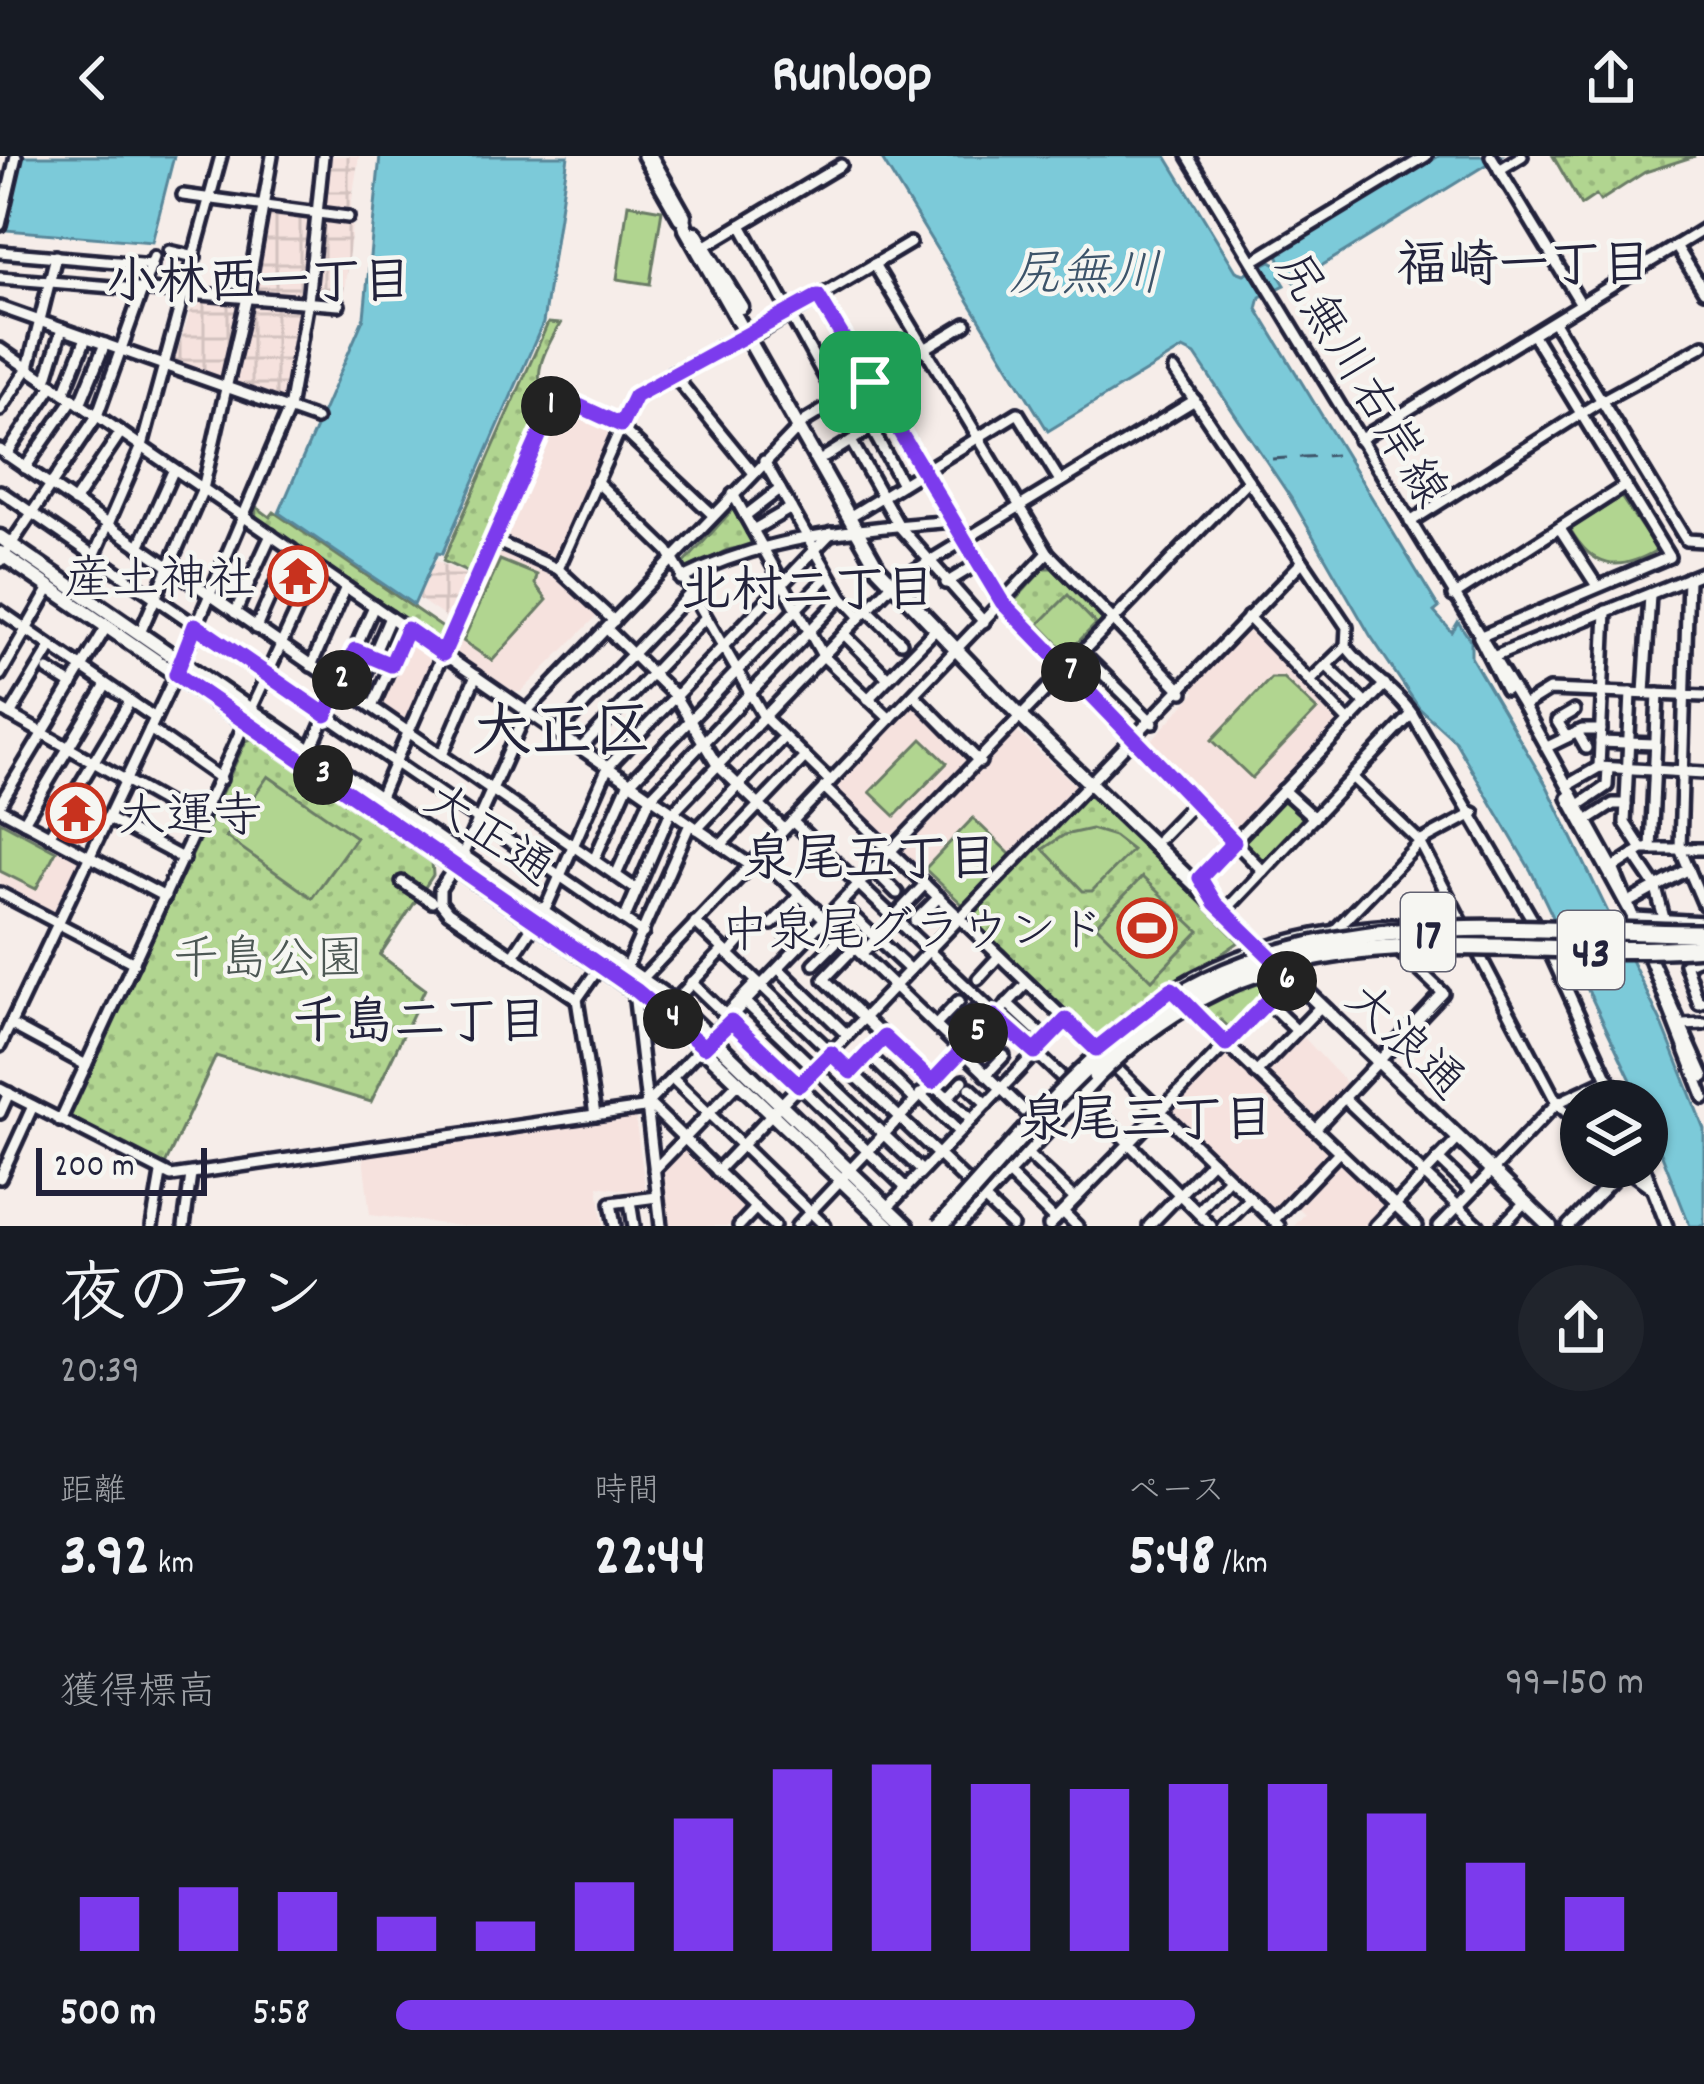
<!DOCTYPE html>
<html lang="ja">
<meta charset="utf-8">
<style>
:root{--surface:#171b24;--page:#20242c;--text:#f1f3f6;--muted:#9ea1a6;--accent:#7c3aed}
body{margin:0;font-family:Dekko,"Klee One",sans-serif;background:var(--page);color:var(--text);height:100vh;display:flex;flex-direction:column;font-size:45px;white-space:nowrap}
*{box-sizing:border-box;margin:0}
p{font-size:39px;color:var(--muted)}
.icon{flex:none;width:66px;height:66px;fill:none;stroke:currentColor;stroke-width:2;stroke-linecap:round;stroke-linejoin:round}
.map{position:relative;height:1070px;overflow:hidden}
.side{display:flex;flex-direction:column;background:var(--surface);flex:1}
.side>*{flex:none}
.buttons{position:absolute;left:1560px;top:924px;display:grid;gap:24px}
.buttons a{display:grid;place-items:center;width:108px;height:108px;border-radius:50%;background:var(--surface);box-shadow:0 3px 9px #0004;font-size:60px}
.scale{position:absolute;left:36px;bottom:30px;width:171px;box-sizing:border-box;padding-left:12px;border:6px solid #22223b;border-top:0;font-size:33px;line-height:42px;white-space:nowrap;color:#22223b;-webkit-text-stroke:9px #f6f6f2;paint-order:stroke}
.pin{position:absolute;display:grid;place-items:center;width:102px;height:102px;color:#fff;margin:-51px;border-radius:24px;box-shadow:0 6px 18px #0006}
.km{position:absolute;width:60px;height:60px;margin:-30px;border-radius:50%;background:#222;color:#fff;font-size:33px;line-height:60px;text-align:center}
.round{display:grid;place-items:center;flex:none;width:126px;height:126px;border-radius:63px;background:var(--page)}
.overview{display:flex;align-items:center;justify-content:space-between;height:204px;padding:0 60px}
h1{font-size:66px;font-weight:800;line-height:90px}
.figures{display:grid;grid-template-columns:repeat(3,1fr);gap:18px;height:204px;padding:12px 60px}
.figures div{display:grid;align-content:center}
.figures b{font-size:60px;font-weight:800}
.figures small{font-size:33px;font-weight:400}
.figures p{font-size:33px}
.chart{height:336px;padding:24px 60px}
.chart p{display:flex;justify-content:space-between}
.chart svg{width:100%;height:216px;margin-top:12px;stroke:var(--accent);stroke-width:6}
ul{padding:0 60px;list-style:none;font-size:39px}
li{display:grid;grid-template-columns:192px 144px 1fr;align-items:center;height:90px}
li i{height:30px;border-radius:15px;background:var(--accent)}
header{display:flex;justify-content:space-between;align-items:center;height:156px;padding:0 60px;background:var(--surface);font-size:54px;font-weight:800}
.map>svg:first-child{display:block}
.built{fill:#f6e2de}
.industrial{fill:url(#industrial-grid)}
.green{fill:url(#green-dots);stroke:#6a7c66;stroke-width:3}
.pitch{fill:#b1d590;stroke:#6a7c66;stroke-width:3}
.water{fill:#7ccad9;stroke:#58879a;stroke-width:3}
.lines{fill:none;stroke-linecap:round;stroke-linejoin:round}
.ferry{stroke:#3d546a;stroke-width:3;stroke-dasharray:15 12;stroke-linecap:butt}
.minor-casing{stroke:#22223b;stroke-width:18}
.major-casing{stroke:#22223b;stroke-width:21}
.highway-casing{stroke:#22223b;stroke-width:24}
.minor{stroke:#f6f6f2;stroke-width:9}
.major{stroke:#f6f6f2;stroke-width:12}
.highway{stroke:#f6f6f2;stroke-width:15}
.highway-bridge-casing{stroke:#22223b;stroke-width:24;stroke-linecap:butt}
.highway-bridge{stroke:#f6f6f2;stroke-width:15}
.route-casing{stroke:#fff;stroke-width:24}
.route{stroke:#7c3aed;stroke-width:15}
.labels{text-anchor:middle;stroke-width:9;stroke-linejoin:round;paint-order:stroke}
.shield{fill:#f6f6f2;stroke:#626272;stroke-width:3}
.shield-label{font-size:45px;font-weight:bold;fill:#22223b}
.street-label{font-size:48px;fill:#22223b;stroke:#f6f6f2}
.poi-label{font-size:48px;fill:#22223b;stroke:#f6f6f2;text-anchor:end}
.park-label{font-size:48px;fill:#4d5854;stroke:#f6f6f2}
.neighbourhood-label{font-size:51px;font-weight:bold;fill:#22223b;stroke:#f6f6f2}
.water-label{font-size:51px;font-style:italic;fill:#3d546a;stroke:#f6f6f2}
.district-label{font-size:60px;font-weight:bold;fill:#22223b;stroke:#f6f6f2}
</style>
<header><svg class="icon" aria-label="back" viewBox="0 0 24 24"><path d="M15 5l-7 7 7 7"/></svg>Runloop<svg class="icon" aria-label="share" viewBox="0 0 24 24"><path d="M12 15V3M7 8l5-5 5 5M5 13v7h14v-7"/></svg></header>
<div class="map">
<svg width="1704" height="1070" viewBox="0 0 1704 1070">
<defs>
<pattern id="industrial-grid" width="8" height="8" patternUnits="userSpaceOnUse" patternTransform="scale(3)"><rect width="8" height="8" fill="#f6e2de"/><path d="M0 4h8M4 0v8" fill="none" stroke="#d3c2bf"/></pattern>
<pattern id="green-dots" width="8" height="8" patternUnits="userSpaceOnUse" patternTransform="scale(3)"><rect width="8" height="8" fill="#b1d590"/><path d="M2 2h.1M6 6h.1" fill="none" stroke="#98b77d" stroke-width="1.8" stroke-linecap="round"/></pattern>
</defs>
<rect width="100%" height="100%" fill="#f6ede9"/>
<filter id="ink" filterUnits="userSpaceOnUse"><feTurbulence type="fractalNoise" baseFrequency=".00833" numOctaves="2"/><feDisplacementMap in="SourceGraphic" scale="24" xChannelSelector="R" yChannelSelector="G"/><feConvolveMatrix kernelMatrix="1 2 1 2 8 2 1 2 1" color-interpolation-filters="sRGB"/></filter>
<g filter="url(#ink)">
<g class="built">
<path d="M563,248L616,273L559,404L552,407L501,380Z"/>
<path d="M499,393L556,417L599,458L521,536H514L456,497L454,489Z"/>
<path d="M1246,471L1340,567L1237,676L1148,588L1195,537L1192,528Z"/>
<path d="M412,484L431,497L433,505L404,566L380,547Z"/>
<path d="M914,548L972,604L892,688L834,632Z"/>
<path d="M1015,574L1079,632L960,755L900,694Z"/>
<path d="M0,659L80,702L56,756L0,731Z"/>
<path d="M1298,875L1351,932L1315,970L1259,916Z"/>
<path d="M1227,892L1336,996L1275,1060L1168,953Z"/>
<path d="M635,960L646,1037L598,1030L603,1070H460L370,1059L363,1001Z"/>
<path d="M685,988L752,1052L736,1070H664L657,1015Z"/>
<path d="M1339,1000L1391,1050L1372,1070H1294L1305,1058L1294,1047Z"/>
</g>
<g class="industrial">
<path d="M329,0H359L350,56L324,51Z"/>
<path d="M269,59L309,65L299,140L254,134Z"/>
<path d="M325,64L352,70L343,145L315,139Z"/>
<path d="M195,142L241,149L220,224L174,205Z"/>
<path d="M254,146L300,153L282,246L233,226Z"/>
<path d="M434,404L471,421L451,465L419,443L424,420Z"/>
</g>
<g class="green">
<path d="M1553,0H1695L1645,16L1600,45L1596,39L1581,49Z"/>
<path d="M548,167L560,168C547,190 528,222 548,242L471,418L443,405Z"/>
<path d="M255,350L270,361L274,356L443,472V482L437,484L256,361Z"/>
<path d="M733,353L754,389L727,394L685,416L680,412Z"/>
<path d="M1044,412H1052L1103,463L1070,505L1011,449Z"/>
<path d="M253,582L432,706L433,719L380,799L425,833L371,946L216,900L164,1011L72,964L70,958L246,585Z"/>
<path d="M1086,639L1097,642L1239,786L1094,885L968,764Z"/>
<path d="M1269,820L1282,827L1234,876L1221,864L1213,872L1195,854Z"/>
</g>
<g class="pitch">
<path d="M628,48L662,54L650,128L617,123Z"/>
<path d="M1621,341L1657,394C1618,417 1593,413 1570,373Z"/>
<path d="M500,404L537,419L535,428L547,444L492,505L463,485Z"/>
<path d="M1068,439L1096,468L1067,497L1039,468Z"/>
<path d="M1271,522H1283L1317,554L1252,622L1212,584Z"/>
<path d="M922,583L947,607L895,660L870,636Z"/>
<path d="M268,620L356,681L312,742L226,681Z"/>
<path d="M1282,638L1307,664L1262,707L1241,685Z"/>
<path d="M973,662L1011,699L963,749L925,713Z"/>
<path d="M0,665L56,695L36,733L0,715Z"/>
<path d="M1091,673L1114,680L1132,694L1092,735H1083L1043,693L1064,679Z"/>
<path d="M1142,721L1199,775L1152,824L1096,769Z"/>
</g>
<g class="water">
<path d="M22,0H174L152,86L5,74Z"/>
<path d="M380,0H568L543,167L442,398L437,397L414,449L279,357L364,161Z"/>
<path d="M880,0H1166L1236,115L1244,118L1271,105L1282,111L1278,97L1439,0H1500L1295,126L1285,116L1280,121L1285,129L1260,141L1257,153L1439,452L1434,456L1452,476L1458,466L1471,485V501L1547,630L1663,870L1704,973V1070H1690L1647,961V945H1641L1531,715L1455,585L1419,552L1370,479L1291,342L1195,199L1183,193L1048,275Z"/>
</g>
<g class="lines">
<path class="ferry" d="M1272,303L1336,299"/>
<defs>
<g id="minor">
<path d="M643,0L679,63"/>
<path d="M1188,0L1523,550L1613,712L1635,765"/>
<path d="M1491,0L1581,148"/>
<path d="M1499,14L1522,0"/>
<path d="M183,39L348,61"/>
<path d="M0,69L16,0"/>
<path d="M741,69L838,245"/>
<path d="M1676,90L1704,135"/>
<path d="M699,94L841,9"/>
<path d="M169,95L195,101"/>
<path d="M0,96L152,109"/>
<path d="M1253,105L1426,0"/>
<path d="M874,108L1048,397L1183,536"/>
<path d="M0,122L339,149"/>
<path d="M818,140L1002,445L1263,715"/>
<path d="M0,151L316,263"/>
<path d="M1554,166L1686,384L1704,385"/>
<path d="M750,182L910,87"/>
<path d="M0,193L750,709"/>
<path d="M1174,214L1347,471L1346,490C1366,518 1392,530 1412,558L1539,775"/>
<path d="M672,217L753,316"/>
<path d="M46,225L62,173"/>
<path d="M64,237L86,182"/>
<path d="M80,248L105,188"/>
<path d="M0,254L28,212L56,100"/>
<path d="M620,271L713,359"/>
<path d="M872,273L902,328"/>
<path d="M1359,284L1704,73"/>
<path d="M851,285L899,370L984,466"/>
<path d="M0,294L637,734"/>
<path d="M6,299L53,229"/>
<path d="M825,301L891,260"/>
<path d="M764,305L842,441L860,460"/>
<path d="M25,312L73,243"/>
<path d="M596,325L668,395L764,561L830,625"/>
<path d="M0,335L643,777"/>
<path d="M733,338L823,500L890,563"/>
<path d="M74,346L121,276"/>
<path d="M745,360L780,333"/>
<path d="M849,361L1018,257L1060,325"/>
<path d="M1410,366L1601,245L1704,189"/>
<path d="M1560,373L1597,430"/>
<path d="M753,374L791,352"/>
<path d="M493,384L555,244L563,243L621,269"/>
<path d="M139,391L174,313"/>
<path d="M0,405L97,260L154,101"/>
<path d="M558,413L635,240L753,173"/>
<path d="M1688,422L1680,693L1704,749"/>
<path d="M681,423C769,379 857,373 954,365"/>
<path d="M946,427L979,407"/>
<path d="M78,437L142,290L221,0"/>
<path d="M1453,440L1626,329"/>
<path d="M867,453L901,486"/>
<path d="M0,455L155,562"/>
<path d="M235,457L271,379"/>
<path d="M1248,461L1349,566"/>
<path d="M256,472L291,393"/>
<path d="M607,473L675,540L717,609L784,673"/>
<path d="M140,477L203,333L247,141L272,0"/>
<path d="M844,478L888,522"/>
<path d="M1479,481L1506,534"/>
<path d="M1479,481L1669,401L1533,179"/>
<path d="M1082,497L1153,567"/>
<path d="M1493,501L1704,416"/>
<path d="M1326,509L1366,548"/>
<path d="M311,510L346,431"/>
<path d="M48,514L72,529"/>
<path d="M0,519L50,432"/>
<path d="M1310,525L1346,490"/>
<path d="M1631,537L1625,667L1642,693"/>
<path d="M1644,537L1650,439"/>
<path d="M914,539L980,606"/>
<path d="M356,540L390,461"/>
<path d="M868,543L936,473"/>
<path d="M1523,550L1549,534L1704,540"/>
<path d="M372,551L407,473"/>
<path d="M0,553L201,667"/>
<path d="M10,559L51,491"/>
<path d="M150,573L221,623"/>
<path d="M558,576L690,438"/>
<path d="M1577,576L1586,592"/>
<path d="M1567,581L1557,565L1574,555"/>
<path d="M1600,586L1655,588"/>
<path d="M1547,591L1582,574H1601"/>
<path d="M581,592L705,462"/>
<path d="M310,595L374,450"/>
<path d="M442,599L476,520"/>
<path d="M1599,611L1606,455"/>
<path d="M1353,622L1420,686L1466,774"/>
<path d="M1568,629L1599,611L1704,617"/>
<path d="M824,631L1096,893"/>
<path d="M1283,634L1314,662"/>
<path d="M1568,642L1635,765L1704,942"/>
<path d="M379,643L493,384L558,413L614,465"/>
<path d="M0,648L107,470"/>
<path d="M1579,649L1607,630L1608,612"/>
<path d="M0,653L165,741"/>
<path d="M673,656L892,428L1195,244"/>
<path d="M107,662L184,703"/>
<path d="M792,665L1069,928"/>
<path d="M1587,665L1613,648H1626"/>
<path d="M24,666L106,529"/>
<path d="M697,673L784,581"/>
<path d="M49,680L130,545"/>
<path d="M1160,682L1196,645"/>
<path d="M721,689L805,601"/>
<path d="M1651,693L1658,538"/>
<path d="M1634,698L1655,729L1665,766"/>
<path d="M759,700L1036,966"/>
<path d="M594,704L627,630L829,419"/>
<path d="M1613,712L1642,693H1704"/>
<path d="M875,715L897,737"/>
<path d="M616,719L651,641L842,441"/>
<path d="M402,726L432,746"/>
<path d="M1195,727L1385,528"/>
<path d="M0,737L134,807"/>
<path d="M1629,746L1689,713"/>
<path d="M842,750L910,814"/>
<path d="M1224,756L1412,558"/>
<path d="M893,762L925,728"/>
<path d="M624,764L671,655"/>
<path d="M915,765L939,741"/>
<path d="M695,766L972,1031"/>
<path d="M772,768L800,739"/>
<path d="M1337,772L1420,686L1474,657"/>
<path d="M787,781L815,753"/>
<path d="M1474,789L1557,947L1581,970"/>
<path d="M1547,790L1618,945"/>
<path d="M855,791L824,823L864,862"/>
<path d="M1648,796L1704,921"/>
<path d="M862,797L895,764"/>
<path d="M728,799L752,772"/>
<path d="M513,800L548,747L608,611L831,377"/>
<path d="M1704,800L1685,808L1699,848L1704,846"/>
<path d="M814,808L843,779"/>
<path d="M626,812L690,668"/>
<path d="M780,814L847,879"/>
<path d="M978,823L999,800"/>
<path d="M691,826L906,1032"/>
<path d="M577,843L600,810"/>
<path d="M674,846L723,794"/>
<path d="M1267,846L1296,874"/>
<path d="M1007,847L1047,884"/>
<path d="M747,848L922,1015"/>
<path d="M1187,850L1417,1070"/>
<path d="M725,859L757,826"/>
<path d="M864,862L971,964"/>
<path d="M10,868L86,909"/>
<path d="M936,869L959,845"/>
<path d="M1683,869L1704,868"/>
<path d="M949,880L974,855"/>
<path d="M0,890L176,518L289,253L308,145L323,0"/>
<path d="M1098,892C1184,807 1295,771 1414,768"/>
<path d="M868,898L915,944"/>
<path d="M1114,910L1279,1070"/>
<path d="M851,916L884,881"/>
<path d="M1256,917L1321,850"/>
<path d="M986,919L1004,900"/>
<path d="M672,922L825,1070"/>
<path d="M970,932L987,948"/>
<path d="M0,933L171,1020L643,952L1248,324"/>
<path d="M920,938L959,976"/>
<path d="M1081,939L1211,1070"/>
<path d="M948,941L963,925"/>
<path d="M1344,942L1479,1070"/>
<path d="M648,947L774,1070"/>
<path d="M0,957L9,937"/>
<path d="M595,959L577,843L448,756L440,746V733L462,700L527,555L805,265L966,168"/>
<path d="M60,965L317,411"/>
<path d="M1315,973L1443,837L1397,793"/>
<path d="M1025,996L1075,1043"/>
<path d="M1438,1003L1472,1035"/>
<path d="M1623,1011L1652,1032"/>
<path d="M1644,1011L1667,1070"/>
<path d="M654,1014L739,926"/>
<path d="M717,1015L1302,406"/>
<path d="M1006,1016L1055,1064"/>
<path d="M0,1022L33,950"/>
<path d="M983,1042L1012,1070"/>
<path d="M630,1045L634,1070"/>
<path d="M888,1051L1067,864"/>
<path d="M1063,1056L1077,1070"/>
<path d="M1198,1056L1229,1022"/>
<path d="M1273,1065L1339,996"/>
<path d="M152,1070L161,1018"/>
<path d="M184,1070L191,1019"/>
<path d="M615,1070L611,1047L657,1041"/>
<path d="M661,1070L635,845L642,823L1048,397"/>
<path d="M739,1070L756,1052"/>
<path d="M797,1070L1027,827"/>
<path d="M1049,1070L1291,821"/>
<path d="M1149,1070L1212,1005"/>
<path d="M1223,1070L1250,1043"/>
<path d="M1375,1070L1459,982"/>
<path d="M1439,1070L1557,947L1609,923"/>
<path d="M1502,1070L1525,1046"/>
<path d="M1568,1070L1625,1011"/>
</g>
<g id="major">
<path d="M650,0L684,60"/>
<path d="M682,58L686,73L878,412L1022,562L1550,1070"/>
<path d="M695,77L741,151"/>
<path d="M0,381L674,846L907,1070"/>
<path d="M0,397L663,854L889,1070"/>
</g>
<g id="highway">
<path d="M1635,765L1704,769"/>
<path d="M955,1070L1096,920"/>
</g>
</defs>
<use href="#minor" class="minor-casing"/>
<use href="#major" class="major-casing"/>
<use href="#highway" class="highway-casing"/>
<use href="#minor" class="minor"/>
<use href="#major" class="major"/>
<use href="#highway" class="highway"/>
<defs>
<g id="highway-bridge">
<path d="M1096,920C1281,736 1475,807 1704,791"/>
<path d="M940,1070C1003,1002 1064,924 1138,867C1298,743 1515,776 1704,777"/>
</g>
</defs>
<use href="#highway-bridge" class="highway-bridge-casing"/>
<use href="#highway-bridge" class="highway-bridge"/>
</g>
</g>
<g class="lines" filter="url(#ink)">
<defs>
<path id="route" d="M818,140L1002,446L1234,686L1200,722L1215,747L1291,821L1226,888L1172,833L1096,893L1066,864L1035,896L994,860L932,926L884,881L851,916L831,897L799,929L731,865L704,891L637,835L176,518L195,469L326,559L355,494L391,509L407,473L443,498L555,244L562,242L621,269L635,240Z"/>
</defs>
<use href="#route" class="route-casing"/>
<use href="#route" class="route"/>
</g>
<defs>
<symbol id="temple-ring" viewBox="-11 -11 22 22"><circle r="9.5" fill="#f6f6f2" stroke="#c8321e" stroke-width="1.5"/><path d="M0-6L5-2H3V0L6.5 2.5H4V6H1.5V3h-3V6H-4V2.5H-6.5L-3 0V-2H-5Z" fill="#c8321e"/></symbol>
<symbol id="stadium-ring" viewBox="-11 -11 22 22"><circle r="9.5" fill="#f6f6f2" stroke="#c8321e" stroke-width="1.5"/><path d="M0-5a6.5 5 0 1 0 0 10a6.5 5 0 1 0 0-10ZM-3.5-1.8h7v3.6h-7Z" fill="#c8321e"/></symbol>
</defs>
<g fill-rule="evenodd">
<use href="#temple-ring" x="265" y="387" width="66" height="66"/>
<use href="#temple-ring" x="43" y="624" width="66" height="66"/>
<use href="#stadium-ring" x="1114" y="739" width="66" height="66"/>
</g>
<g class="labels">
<g class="shield">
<rect x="1401" y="737" width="54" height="78" rx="9"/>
<rect x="1558" y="755" width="66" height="78" rx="9"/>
</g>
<g class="shield-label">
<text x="1428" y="792">17</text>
<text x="1591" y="810">43</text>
</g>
<g class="street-label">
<text transform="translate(1364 222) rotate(59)" y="17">尻無川右岸線</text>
<text transform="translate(491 676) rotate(34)" y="17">大正通</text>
<text transform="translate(1407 883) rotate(44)" y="17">大浪通</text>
</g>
<g class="poi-label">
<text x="256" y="437">産土神社</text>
<text x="118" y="674" text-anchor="start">大運寺</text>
<text x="1105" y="789">中泉尾グラウンド</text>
</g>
<g class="park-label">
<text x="268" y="817">千島公園</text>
</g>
<g class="neighbourhood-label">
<text x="1524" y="124">福崎一丁目</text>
<text x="259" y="141">小林西一丁目</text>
<text x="808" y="449">北村二丁目</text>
<text x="870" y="718">泉尾五丁目</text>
<text x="420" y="881">千島二丁目</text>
<text x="1146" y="979">泉尾三丁目</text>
</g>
<g class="water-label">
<text x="1085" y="133">尻無川</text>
</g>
<g class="district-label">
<text x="562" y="593">大正区</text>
</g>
</g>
</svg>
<div class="buttons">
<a><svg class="icon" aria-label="layers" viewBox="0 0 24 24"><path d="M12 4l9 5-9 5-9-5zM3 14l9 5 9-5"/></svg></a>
</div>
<div class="scale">200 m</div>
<div class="pin" style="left:870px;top:226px;background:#1e9e55"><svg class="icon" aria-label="arrive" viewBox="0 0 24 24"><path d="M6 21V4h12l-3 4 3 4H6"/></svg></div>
<b class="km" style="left:551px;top:250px">1</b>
<b class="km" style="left:342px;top:524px">2</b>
<b class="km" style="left:323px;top:619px">3</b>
<b class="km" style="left:673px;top:863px">4</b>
<b class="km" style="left:978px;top:877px">5</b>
<b class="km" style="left:1287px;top:825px">6</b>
<b class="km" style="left:1071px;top:516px">7</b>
</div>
<section class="side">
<div class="overview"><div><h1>夜のラン</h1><p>20:39</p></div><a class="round"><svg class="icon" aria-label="share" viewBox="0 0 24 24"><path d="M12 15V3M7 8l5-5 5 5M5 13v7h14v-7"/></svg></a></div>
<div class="figures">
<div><p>距離</p><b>3.92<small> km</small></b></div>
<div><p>時間</p><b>22:44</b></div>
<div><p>ペース</p><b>5:48<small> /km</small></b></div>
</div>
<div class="chart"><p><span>獲得標高</span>99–150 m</p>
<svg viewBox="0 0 160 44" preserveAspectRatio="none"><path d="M5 44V33M15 44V31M25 44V32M35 44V37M45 44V38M55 44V30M65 44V17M75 44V7M85 44V6M95 44V10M105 44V11M115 44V10M125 44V10M135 44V16M145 44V26M155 44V33"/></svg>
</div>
<ul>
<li><b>500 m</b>5:58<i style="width:64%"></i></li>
</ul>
</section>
